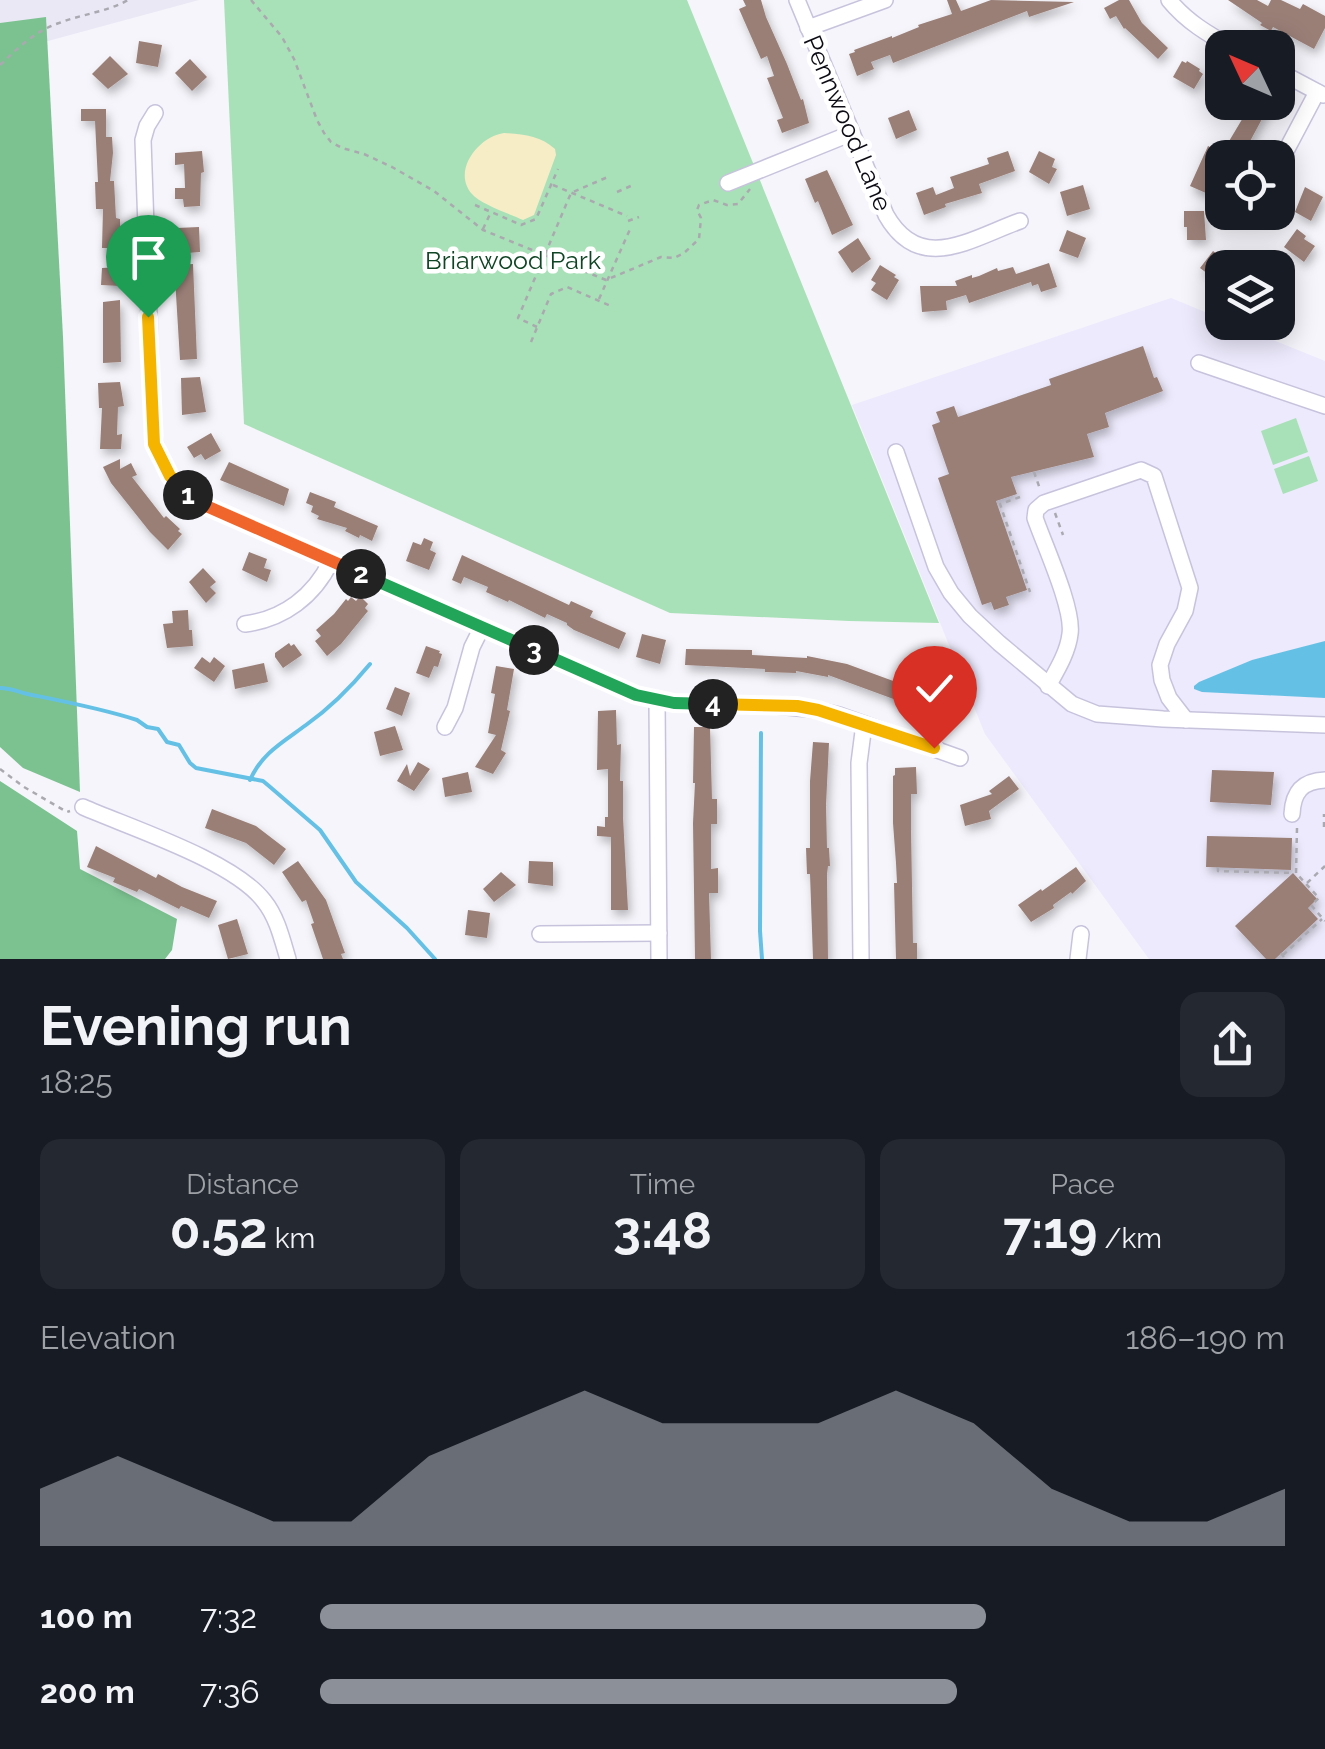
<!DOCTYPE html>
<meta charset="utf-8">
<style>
:root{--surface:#171b24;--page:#242831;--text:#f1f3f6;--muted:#9ea1a6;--accent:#8c9099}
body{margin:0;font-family:Raleway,sans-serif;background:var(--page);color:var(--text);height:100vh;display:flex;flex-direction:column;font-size:38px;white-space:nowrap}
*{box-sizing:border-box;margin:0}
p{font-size:32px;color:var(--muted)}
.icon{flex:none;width:55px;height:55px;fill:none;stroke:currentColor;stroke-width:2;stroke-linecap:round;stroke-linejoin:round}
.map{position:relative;height:959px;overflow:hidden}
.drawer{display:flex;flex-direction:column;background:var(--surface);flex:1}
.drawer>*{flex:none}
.needle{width:65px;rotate:314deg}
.tools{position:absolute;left:1205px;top:30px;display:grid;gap:20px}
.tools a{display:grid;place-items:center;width:90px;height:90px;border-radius:20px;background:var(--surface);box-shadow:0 5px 25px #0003;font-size:50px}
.pin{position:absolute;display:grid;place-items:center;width:85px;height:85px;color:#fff;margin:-102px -42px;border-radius:50% 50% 50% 0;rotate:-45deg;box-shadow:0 0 10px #0007}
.pin .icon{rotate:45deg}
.km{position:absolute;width:50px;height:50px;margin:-25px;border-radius:50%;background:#222;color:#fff;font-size:28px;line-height:50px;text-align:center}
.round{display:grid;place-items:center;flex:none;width:105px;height:105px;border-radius:20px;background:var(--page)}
.overview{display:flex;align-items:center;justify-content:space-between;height:170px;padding:0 40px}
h1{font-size:55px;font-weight:700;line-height:75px}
.stats{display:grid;grid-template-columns:repeat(3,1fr);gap:15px;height:170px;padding:10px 40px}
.stats div{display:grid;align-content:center;border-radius:20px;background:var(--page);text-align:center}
.stats b{font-size:50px;font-weight:700}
.stats small{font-size:28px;font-weight:400}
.stats p{font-size:28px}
.chart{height:280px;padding:20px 40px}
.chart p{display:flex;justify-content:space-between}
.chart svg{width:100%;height:180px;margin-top:10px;fill:var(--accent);opacity:.7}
ul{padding:0 40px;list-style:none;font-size:32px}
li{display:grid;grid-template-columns:160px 120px 1fr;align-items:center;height:75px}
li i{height:25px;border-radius:12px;background:var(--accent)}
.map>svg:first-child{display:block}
.built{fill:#eae8f5}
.education{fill:#eceafc}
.green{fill:#a8e1b7}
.forest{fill:#7bc290}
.sand{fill:#f6edc7}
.water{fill:#64c1e5}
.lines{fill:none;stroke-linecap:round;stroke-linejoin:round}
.stream{stroke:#64c1e5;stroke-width:4}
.building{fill:#9a7f77;filter:url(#shadow)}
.minor-casing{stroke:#c8c3dd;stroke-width:18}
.path{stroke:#aba9b0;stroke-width:2.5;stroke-dasharray:5 5;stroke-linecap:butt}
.minor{stroke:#fff;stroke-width:15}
.split-1-casing{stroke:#fff;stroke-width:20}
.split-2-casing{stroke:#fff;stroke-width:20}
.split-3-casing{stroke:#fff;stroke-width:20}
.split-4-casing{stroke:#fff;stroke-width:20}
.split-5-casing{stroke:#fff;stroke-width:20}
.split-1{stroke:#f5b400;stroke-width:12}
.split-2{stroke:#f0652b;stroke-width:12}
.split-3{stroke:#22a559;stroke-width:12}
.split-4{stroke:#22a559;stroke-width:12}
.split-5{stroke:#f5b400;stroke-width:12}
.labels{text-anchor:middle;stroke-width:9;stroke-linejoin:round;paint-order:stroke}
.street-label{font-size:25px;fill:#0c0a13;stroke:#fff}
.park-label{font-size:25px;fill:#0f4525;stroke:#fff}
</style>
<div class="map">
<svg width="1325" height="959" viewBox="0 0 1325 959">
<defs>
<filter id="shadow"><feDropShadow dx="3" dy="5.5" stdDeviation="5" flood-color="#0004"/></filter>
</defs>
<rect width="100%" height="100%" fill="#f6f5fb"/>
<path class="built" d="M0,0H199L48,41L0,40Z"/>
<path class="education" d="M1171,298L1222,319V322L1231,323L1325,361V959H1149L985,734L852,405Z"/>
<g class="green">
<path d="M224,0H687L939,623L849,621L670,613L244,424Z"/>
<path d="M1296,418L1308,452L1273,465L1261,431Z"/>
<path d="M1309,456L1318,481L1283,494L1274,469Z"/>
</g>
<g class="forest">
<path d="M46,17L63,337L80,792L23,768L0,747V23Z"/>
<path d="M0,781L77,831L80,869L177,919L172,950L165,959H0Z"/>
</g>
<path class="sand" d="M504,133C523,134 541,136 555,149L556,155L534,215L523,220C510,214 480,204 472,194C451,170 480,136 504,133Z"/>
<path class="water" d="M1325,641V698L1202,692L1194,689V686L1199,682L1252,660Z"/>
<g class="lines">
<g class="stream">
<path d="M0,688C12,688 20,693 32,695C67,702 103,709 137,720L147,727L158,729L167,742L179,745L190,763L196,768L263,781L269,786L320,830L356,882L407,928L435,959"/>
<path d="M761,733L760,931L762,959"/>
<path d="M250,780C262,753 283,742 306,725C330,708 351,687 370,664"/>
</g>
</g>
<g class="building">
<path d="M743,0H761L766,17L787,64L801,100L803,99L809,123L782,133L777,120L783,118L767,78L774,76L767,56L761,59L739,9L746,6Z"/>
<path d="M947,0H956L961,11L991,0L1074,2L1029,17L1027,11L893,63L890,55L871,62L874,69L857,76L849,54L855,52L854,50L892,36V38L919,27L918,25L952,14Z"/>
<path d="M1119,0H1129L1142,23L1168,48L1158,59L1125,28L1124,29L1116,16L1110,19L1104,8Z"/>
<path d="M1228,0H1257L1268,6L1271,0H1281L1300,9L1303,4L1325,16V28L1314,49L1273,27L1271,31L1260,25L1262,23Z"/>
<path d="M139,41L162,45L158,67L136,63Z"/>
<path d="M110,56L128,74L108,89L92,74Z"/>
<path d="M190,59L207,77L192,91L175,73Z"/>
<path d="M1182,61L1186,63L1187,61L1200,69L1199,71L1203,74L1194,89L1173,77Z"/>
<path d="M1233,102H1263L1269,106L1241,158H1222V180L1215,197L1190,186L1208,146L1222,153L1247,111Z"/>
<path d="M81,109H106V137H112L113,153L110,181H114L116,218L120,219V236H116V248H102L103,209H96L95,182H98L95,121H81Z"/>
<path d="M909,110L917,130L896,139L888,118Z"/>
<path d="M202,151L204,172L201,173L200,206L184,207L183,199H175V188H185L184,164L175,165V153Z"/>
<path d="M1008,151L1015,171L979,184L982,193L945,204L946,207L924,215L916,193L933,187L936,195L954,188L950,177L989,164L987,158Z"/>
<path d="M1039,151L1055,159L1052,167L1057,169L1049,184L1029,172Z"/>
<path d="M827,170L853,225L832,235L818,201L815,203L805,179Z"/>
<path d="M1083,185L1090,209L1067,216L1060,192Z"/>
<path d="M1305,187L1323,197L1311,221L1295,212Z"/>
<path d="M1184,211H1204L1206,240H1187V227H1184Z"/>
<path d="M199,227L200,252L187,253V250L175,249L174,234H178L177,228Z"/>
<path d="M1297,229L1306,236L1304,239L1315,246L1304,262L1284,247Z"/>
<path d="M1067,230L1086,238L1078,258L1059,251Z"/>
<path d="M858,238L871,259L852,273L838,252Z"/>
<path d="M1213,251L1235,268H1222V279L1215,273L1212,277L1200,268Z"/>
<path d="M1049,263L1057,287L1041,292L1038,284L1032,286L1031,282L969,303L966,295L946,301L947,310L922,312L920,286H957L955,281L972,275V278L979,276L997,268L998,271L1013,267L1016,274Z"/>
<path d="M193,264L197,359L180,360L175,278H178L177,265Z"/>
<path d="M880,265L896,275L894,277L899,280L887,300L871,290L876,283L871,280Z"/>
<path d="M120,267V286L101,285L102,268Z"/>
<path d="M120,300L121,362L103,363V302Z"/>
<path d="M1143,346L1154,378L1157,377L1163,391L1105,413L1109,427L1087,434L1094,457L1011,477L1017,494L996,501L1027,590L1006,597L1009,605L994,610L991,602L982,605L938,478L949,474L932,425L940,422L936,412L954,406L958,417L1051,385L1049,379Z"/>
<path d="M200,377L206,412L182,415L181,378Z"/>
<path d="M120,382L124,406L118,407L117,435L122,434L121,449H100L102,408H99L98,383Z"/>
<path d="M211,433L221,451L205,460L201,454L194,458L187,447Z"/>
<path d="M120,459V469L131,463L137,475L132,477L164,518L166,516L180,529L178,531L182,534L168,550L150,532L111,483L103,467Z"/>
<path d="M229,462L289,489L284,506L220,480Z"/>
<path d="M310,492L336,502L334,507L378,526L372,541L360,535L359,538L345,531L347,528L317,519L319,516L311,512L313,506L306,503Z"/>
<path d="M424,538L433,542L430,550L436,553L429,570L406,561L413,542L421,545Z"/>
<path d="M249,552L267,559L264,568L271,570L267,582L242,570Z"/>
<path d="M462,555L569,605L571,601L593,611L590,617L626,633L619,649L574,630L567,625V623L547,614L545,618L509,600L508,602L486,592L488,587L464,577L461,584L452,580Z"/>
<path d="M203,568L216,582L210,587L216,593L206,603L189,582Z"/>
<path d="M360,596L368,604L365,608L368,611L341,644L327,656L315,641L321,636L316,630L334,614L346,599L348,601L351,597L356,601Z"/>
<path d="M188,610L189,630H192L193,646L167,648L163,624L173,623L172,611Z"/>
<path d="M642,634L666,640L660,664L636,657Z"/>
<path d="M289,643L291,646L294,644L302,655L283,668L275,657V653Z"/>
<path d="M426,646L440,651L439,653L442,654L438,667L434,666L429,678L416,673Z"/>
<path d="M686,649L752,650V655L807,658V656L847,664L934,696L929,712L828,675V677L796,671V673L765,672V669L685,665Z"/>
<path d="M202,657L210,663L214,657L225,666L214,682L194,668Z"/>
<path d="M264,663L268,682L235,689L232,670Z"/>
<path d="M496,666L514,669L507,710L510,711L501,750L506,753L493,774L475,767L496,735L488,733L495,694L491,693Z"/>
<path d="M395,687L410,693L402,716L386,709Z"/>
<path d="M616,710L617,745L621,744L620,781H623V817L628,910H611V837L597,836V826L605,827V817H608V769L597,770L598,711Z"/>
<path d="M395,726L403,750L380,756L374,732Z"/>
<path d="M694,727H710L712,799H717V824H711V869L718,868V893H709L711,959H695L693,823L695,783H693Z"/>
<path d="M813,742L829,743L826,805L827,848H829L830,866H828L827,874L828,959H813L810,874H807L806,848H810V781Z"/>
<path d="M418,762L430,769L414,791L397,781L407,764L410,776Z"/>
<path d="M916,767L917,794H911V829L913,943H917V959H896L894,883H897L896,863L893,823V776L895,775V768Z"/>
<path d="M1212,770L1274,772L1271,805L1210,802Z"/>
<path d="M468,772L472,792L445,797L442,778Z"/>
<path d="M1009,776L1019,789L989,811L991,819L965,826L960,805L992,794L989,791Z"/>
<path d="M212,809L256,826L286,849L274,865L246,843L205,828Z"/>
<path d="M1207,836L1292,838L1291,870L1206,867Z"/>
<path d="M96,846L156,878L158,874L182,887L217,901L209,918L181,906L179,909L139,889L137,892L113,882L115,878L87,867Z"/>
<path d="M298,861L326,900L345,953L341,954L343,959H323L311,924L314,923L306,900L302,902L282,872Z"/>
<path d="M529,861L553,862V886L528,883Z"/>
<path d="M1076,867L1086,881L1072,894L1071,892L1053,905L1054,908L1031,922L1018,905L1041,889L1042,891Z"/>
<path d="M501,872L516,885L494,902L483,889Z"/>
<path d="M1293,873L1317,899L1308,908L1318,919L1275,959H1266L1235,926Z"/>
<path d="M468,910L490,913L487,938L465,935Z"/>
<path d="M237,919L248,954L228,959L218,925Z"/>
</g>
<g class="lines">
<defs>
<g id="minor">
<path d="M797,0L886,215C920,275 970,239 1020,221"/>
<path d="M1169,0C1187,22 1208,34 1233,48"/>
<path d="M808,28L885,0"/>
<path d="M1278,71L1323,95"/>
<path d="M155,113L147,126L143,140L153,433C158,465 176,488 204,505L636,695L674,703L767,705L818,710L839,715L960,758"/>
<path d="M1278,166L1317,92"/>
<path d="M728,183L852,133"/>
<path d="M1248,221L1252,212"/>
<path d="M1199,363L1325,406"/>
<path d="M896,452L936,567L951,593L970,616L999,643L1072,704L1097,714L1163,719L1325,725"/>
<path d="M245,624C284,619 314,596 331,561"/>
<path d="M1048,686C1057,670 1068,652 1070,634C1074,609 1044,544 1035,518L1036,510L1044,503L1141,470L1154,476L1190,588L1185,611L1167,644L1160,665L1162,680L1169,698L1186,720"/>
<path d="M657,701L659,959"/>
<path d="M445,727L455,708L472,647L482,627"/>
<path d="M83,807C131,828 234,861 264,901C277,917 282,939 288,959"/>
<path d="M1292,814C1293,792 1302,781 1325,780"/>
<path d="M540,934L659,933"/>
<path d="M861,959L859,763L864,724"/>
<path d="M1078,959L1081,934"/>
</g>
</defs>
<use href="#minor" class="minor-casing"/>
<g class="path">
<path d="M251,0L282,37L294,59L317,120L324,133L331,142L342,148L364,154L392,167L434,191L483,230L606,280L661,257L674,258L684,253L699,239L701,218L697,210L699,205L713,200L727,205L738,204L750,189"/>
<path d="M0,65C18,48 35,31 59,23C82,14 107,12 128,0"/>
<path d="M553,185L627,216"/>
<path d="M617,192L633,185"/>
<path d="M475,205L521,225L536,219L558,169"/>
<path d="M628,221L639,217"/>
<path d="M483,229L490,214"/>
<path d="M599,299L631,227"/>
<path d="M537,327L518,318L571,193L610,176"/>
<path d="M531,342L551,294L567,287L613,307"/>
<path d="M1034,472L1040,489"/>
<path d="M1020,497L1000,504L1030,592"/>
<path d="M1055,513L1063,535"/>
<path d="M0,769L24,787L67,812L70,811"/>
<path d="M1324,827V814"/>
<path d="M1297,828L1296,873L1319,898L1311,905L1325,921"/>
<path d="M1218,867V871L1294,873"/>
<path d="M1307,883L1325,866"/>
<path d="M1281,953L1285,959"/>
<path d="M1283,955L1322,919"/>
</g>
<use href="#minor" class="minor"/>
</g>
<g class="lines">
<defs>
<path id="split-1" d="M148,317L154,444L170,476L188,495"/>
<path id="split-2" d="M188,495L204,505L361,574"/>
<path id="split-3" d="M361,574L534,650"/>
<path id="split-4" d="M534,650L636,695L674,703L713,704"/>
<path id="split-5" d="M713,704L797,706L818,710L934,748"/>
</defs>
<use href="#split-1" class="split-1-casing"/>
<use href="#split-2" class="split-2-casing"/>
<use href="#split-3" class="split-3-casing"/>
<use href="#split-4" class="split-4-casing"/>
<use href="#split-5" class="split-5-casing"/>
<use href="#split-1" class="split-1"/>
<use href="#split-2" class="split-2"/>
<use href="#split-3" class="split-3"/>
<use href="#split-4" class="split-4"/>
<use href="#split-5" class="split-5"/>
</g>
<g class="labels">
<g class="street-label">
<text transform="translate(848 123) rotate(67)" y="9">Pennwood Lane</text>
</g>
<g class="park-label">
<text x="513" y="269">Briarwood Park</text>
</g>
</g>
</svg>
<div class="tools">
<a><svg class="needle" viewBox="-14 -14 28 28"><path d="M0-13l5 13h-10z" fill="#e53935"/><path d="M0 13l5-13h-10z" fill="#9ea1a6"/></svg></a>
<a><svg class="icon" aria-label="locate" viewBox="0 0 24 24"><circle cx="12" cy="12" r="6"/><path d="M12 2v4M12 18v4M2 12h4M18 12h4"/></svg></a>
<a><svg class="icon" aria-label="layers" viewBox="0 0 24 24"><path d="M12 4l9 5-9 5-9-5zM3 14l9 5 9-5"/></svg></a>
</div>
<div class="pin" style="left:148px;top:317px;background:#1e9e55"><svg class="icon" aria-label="arrive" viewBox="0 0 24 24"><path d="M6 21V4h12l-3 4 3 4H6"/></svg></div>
<div class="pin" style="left:934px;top:748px;background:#d93025"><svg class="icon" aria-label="check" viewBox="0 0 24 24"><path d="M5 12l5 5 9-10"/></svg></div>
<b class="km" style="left:188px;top:495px">1</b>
<b class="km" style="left:361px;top:574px">2</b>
<b class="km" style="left:534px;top:650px">3</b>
<b class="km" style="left:713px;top:704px">4</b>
</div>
<section class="drawer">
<div class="overview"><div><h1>Evening run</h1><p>18:25</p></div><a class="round"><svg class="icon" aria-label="share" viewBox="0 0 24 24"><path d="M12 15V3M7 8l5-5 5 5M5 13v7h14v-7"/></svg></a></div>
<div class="stats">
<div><p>Distance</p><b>0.52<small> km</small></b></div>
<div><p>Time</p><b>3:48</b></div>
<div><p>Pace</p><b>7:19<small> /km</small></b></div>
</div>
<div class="chart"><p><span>Elevation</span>186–190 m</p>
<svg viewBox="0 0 160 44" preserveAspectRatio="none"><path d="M0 44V30L10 22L20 30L30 38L40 38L50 22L60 14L70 6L80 14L90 14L100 14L110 6L120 14L130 30L140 38L150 38L160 30V44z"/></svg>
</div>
<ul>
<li><b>100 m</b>7:32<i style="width:69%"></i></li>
<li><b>200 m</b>7:36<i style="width:66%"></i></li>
</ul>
</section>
